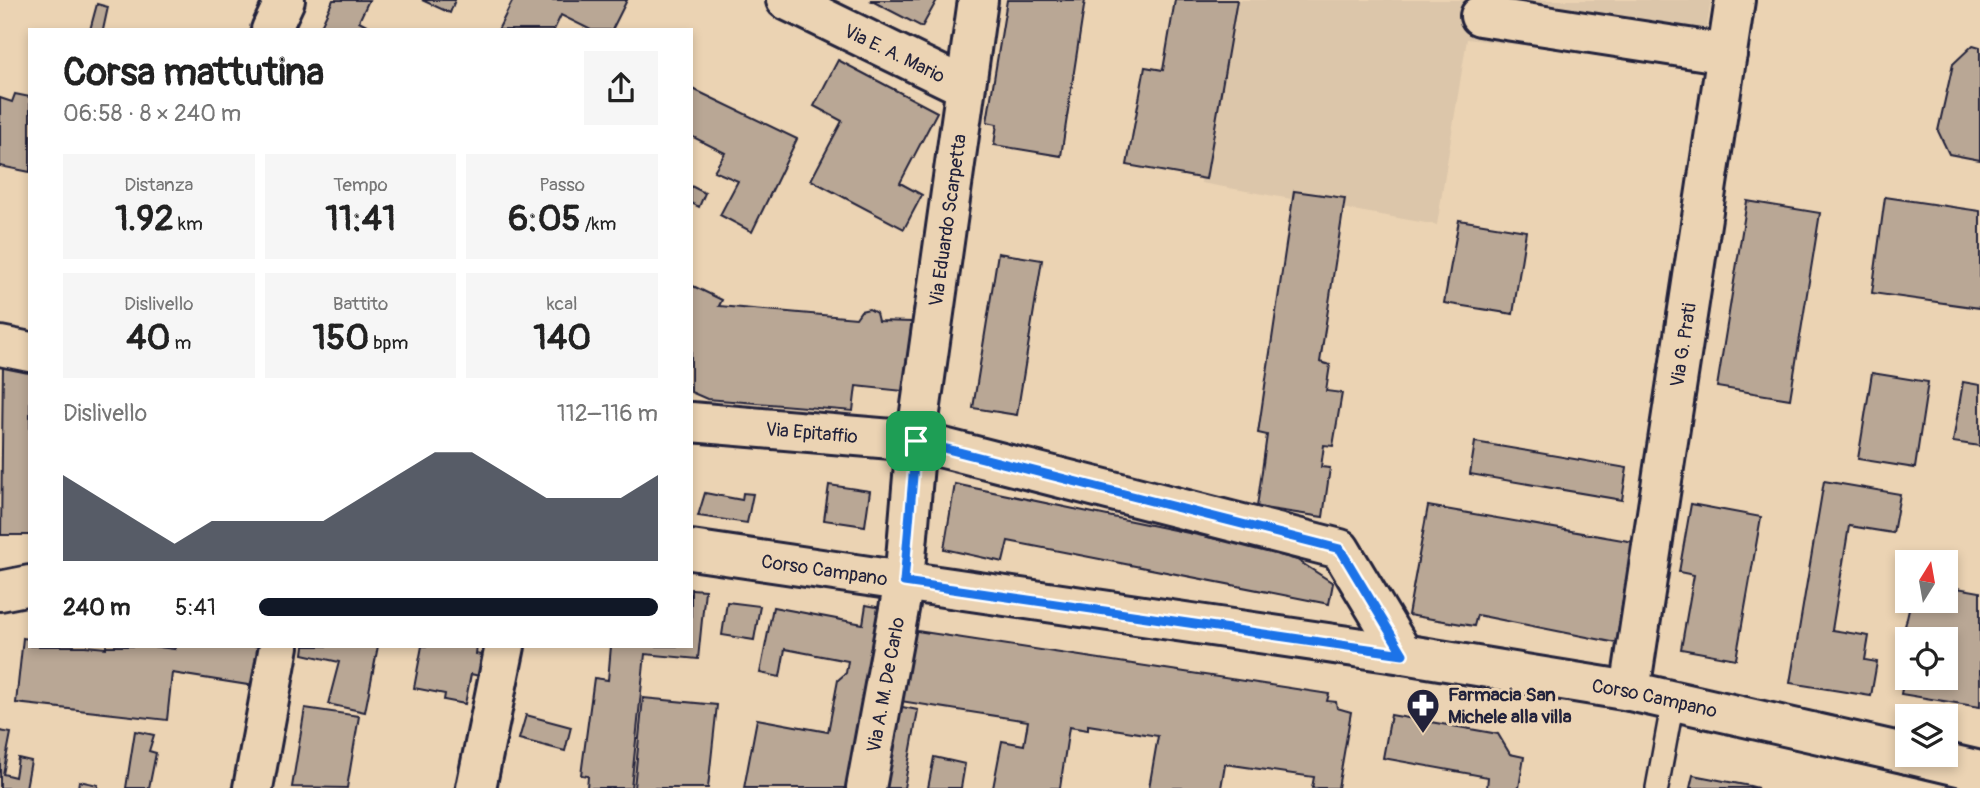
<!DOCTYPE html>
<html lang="it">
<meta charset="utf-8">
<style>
:root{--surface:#fff;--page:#f6f6f6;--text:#222;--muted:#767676;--accent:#111827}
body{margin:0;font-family:Pangolin,sans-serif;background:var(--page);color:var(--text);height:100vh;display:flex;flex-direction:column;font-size:26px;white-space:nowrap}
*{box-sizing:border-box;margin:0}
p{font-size:23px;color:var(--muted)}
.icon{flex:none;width:38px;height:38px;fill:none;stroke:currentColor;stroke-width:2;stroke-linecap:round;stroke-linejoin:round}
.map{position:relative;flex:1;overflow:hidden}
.panel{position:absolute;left:28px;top:28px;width:665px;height:620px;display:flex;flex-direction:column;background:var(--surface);border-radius:0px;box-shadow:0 4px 10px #0003}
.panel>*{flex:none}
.needle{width:46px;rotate:11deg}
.controls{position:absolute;left:1895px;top:550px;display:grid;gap:14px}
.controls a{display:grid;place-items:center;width:63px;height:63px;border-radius:0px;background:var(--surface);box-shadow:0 4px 10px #0003;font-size:35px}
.pin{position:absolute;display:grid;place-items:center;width:60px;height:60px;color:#fff;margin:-30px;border-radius:14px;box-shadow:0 4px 10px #0006}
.round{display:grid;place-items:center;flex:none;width:74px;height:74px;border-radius:0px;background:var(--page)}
.headline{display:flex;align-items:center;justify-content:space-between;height:119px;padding:0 35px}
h1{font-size:38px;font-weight:700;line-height:52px}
.stats{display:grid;grid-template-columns:repeat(3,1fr);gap:10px;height:119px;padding:7px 35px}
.stats div{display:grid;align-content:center;border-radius:0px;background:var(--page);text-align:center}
.stats b{font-size:35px;font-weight:700}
.stats small{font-size:19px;font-weight:400}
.stats p{font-size:19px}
.chart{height:196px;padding:14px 35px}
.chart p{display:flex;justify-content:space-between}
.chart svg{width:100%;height:126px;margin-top:7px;fill:var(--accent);opacity:.7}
ul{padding:0 35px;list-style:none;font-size:23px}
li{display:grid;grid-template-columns:112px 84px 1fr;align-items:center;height:52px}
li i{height:18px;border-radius:9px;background:var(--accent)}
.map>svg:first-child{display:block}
.built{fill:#dcc6aa}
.building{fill:#b9a795;stroke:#22223b;stroke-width:2}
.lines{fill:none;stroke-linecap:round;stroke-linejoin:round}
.service-casing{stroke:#22223b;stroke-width:26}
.minor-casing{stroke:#22223b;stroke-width:44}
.tertiary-casing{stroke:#22223b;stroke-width:44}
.secondary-casing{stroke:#22223b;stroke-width:44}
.service{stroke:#ebd3b3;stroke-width:21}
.minor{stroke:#ebd3b3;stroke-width:38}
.tertiary{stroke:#ebd3b3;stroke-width:38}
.secondary{stroke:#ebd3b3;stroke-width:38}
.route-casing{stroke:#fff;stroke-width:14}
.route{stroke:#1a73e8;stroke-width:9}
.labels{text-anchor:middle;stroke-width:6;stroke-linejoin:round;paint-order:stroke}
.street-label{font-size:19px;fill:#22223b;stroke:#ebd3b3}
.poi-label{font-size:19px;font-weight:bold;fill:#22223b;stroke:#ebd3b3;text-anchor:start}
</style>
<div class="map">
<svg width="1980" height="788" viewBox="0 0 1980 788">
<rect width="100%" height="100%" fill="#ebd3b3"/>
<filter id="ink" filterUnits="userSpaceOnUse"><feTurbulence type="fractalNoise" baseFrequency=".0143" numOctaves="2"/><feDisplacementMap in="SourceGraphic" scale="14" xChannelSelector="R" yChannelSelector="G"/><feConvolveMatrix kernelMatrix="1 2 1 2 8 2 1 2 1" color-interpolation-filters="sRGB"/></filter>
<g filter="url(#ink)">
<path class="built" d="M1233,0H1711L1701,65L1467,39L1437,225L1201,183Z"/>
<g class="building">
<path d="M333,0H369L359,21L376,30H319Z"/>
<path d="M422,0H455L450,13Z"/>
<path d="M513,0H627L612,30H591L561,15L554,30H498Z"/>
<path d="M870,0H937L922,27Z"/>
<path d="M1007,0H1085L1061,156L994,145L997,124L987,122Z"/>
<path d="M1175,0H1237L1206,179L1127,165L1145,67L1163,70Z"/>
<path d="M97,4L108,7L103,30H90Z"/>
<path d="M1973,45L1980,47V160L1949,154L1938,131L1953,64Z"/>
<path d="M838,60L937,112L900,183L922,195L904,229L811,180L842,121L814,106Z"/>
<path d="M691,88L797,139L752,232L720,215L738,181L714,171L725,153L691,136Z"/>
<path d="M15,94L30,97V172L0,166V98L12,102Z"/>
<path d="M691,186L705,193L699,207L691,203Z"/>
<path d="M1294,191L1345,198L1320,362L1330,365L1326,391L1342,393L1333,446L1324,445L1321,467L1330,468L1323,517L1257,507L1267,435L1258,433Z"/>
<path d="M1885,197L1980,211V308L1872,293Z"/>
<path d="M1747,201L1820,213L1790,399L1717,387Z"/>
<path d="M1459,220L1526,231L1513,314L1444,303Z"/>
<path d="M998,253L1042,260L1017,415L973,408Z"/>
<path d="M691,285L722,300L719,306L856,318L861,311L869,309L876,313L878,321L912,322L903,391L856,386L853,411L707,399L691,392Z"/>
<path d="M3,365L30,372V535H1Z"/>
<path d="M1872,373L1928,382L1915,468L1858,459Z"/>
<path d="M1963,382L1980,385V446L1953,442Z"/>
<path d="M1475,442L1627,468L1622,500L1470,474Z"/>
<path d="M1824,481L1900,494L1893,533L1849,526L1832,630L1869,636L1865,660L1877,662L1871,696L1790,683Z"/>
<path d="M955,484L1241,544L1297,560L1333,583L1329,604L1008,541L1003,562L944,549Z"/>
<path d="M829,485L870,491L865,526L824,520Z"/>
<path d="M705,493L742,500L743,493L753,494L747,523L698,516Z"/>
<path d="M1691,504L1761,517L1736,659L1681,649L1694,575L1679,572Z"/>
<path d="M1428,506L1634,542L1617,643L1477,615L1474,626L1408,615Z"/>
<path d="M1946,586L1980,592V707L1901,694L1908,657V677H1946V639H1908V645L1901,644L1911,600H1946Z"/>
<path d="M691,589L705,590L698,659L645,654L631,788H587L588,776L581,775L594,678L608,680L611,646H691Z"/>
<path d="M727,602L760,606L754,640L722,635Z"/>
<path d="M866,605L892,610L859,788H744L757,719L828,732L838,680L846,673L848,661L785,649L780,677L760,673L773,607L863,624Z"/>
<path d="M904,629L1329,694L1327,701L1336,702L1337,708L1351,712L1338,788H1312L1314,777L1225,764L1221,788H1149L1158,736L1088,725V730L1069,727L1060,788H993L1002,741L1024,745L1028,721L894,700Z"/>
<path d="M23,638L30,639V646H85L106,648V646H151L175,649V646H269L261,687L172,673L167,720L16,703Z"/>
<path d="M304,646H378L365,712L328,704L339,662L303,654Z"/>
<path d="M422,646H477L476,654L481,655L479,676L471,674L465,704L444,700L445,694L414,688Z"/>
<path d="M643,698L717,705L708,788H634Z"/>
<path d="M892,705L918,710L904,788H877Z"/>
<path d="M305,708L359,716L347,788L292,787Z"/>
<path d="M526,715L571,727L565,751L519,739Z"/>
<path d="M1391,715L1498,734L1510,754L1524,757L1519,788H1487L1488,777L1383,758Z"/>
<path d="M0,731L11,733L3,774L15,777L18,758L31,761L26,788H0Z"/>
<path d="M135,731L154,735L149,751L156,753L149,788H126Z"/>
<path d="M934,757L965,764L961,788H928Z"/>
<path d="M1693,775L1750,786L1758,788H1690Z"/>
<path d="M79,781L98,785V788H78Z"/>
</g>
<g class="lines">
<defs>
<path id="service" d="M1657,788L1673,701"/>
<g id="minor">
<path id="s1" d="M786,0L965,87"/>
<path d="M1480,16L1727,54"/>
<path d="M271,30L285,0"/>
<path id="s2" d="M691,422L916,441L1340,549L1403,654"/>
<path id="s3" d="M1630,691L1735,0"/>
<path d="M253,788L279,646"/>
<path d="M476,788L505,646"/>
<path id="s4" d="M866,788L904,582L916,441L978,0"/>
</g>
<path id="tertiary" d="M0,346L30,352"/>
<g id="secondary">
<path id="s5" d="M691,550L1403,654L1630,691L1908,754"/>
<path d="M0,591L30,585"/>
<path d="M1908,754L1980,771"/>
</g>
</defs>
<use href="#service" class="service-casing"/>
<use href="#minor" class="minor-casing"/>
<use href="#tertiary" class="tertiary-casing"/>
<use href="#secondary" class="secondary-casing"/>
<use href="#service" class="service"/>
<use href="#minor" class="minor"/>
<use href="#tertiary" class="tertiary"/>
<use href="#secondary" class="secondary"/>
</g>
</g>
<g class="lines" filter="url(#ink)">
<defs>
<path id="route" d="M916,441L1340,549L1403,654L904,582Z"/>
</defs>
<use href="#route" class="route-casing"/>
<use href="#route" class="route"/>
</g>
<defs>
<symbol id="pharmacy-pin" viewBox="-11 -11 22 30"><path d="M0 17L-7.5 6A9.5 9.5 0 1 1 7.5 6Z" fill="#22223b" stroke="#ebd3b3"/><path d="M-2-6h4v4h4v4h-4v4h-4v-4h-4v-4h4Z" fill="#fff"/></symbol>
</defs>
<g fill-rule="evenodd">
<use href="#pharmacy-pin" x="1404" y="686" width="38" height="52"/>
</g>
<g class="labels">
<g class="street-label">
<text dy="7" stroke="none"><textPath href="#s1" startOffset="121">Via E. A. Mario</textPath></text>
<text dy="7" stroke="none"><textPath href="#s4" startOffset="574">Via Eduardo Scarpetta</textPath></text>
<text dy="7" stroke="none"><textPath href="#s3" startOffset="350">Via G. Prati</textPath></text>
<text dy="7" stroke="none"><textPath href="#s2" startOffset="121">Via Epitaffio</textPath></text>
<text dy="7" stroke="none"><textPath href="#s5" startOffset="135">Corso Campano</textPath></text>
<text dy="7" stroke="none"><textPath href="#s4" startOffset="105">Via A. M. De Carlo</textPath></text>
<text dy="7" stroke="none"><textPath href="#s5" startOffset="975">Corso Campano</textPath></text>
</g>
<g class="poi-label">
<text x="1448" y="701">Farmacia San<tspan x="1448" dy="22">Michele alla villa</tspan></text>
</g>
</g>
</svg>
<div class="controls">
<a><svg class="needle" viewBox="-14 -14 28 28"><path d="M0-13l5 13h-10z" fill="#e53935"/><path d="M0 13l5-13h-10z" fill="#767676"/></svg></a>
<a><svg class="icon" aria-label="locate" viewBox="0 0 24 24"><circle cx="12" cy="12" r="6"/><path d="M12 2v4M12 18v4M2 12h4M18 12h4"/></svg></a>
<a><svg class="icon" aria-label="layers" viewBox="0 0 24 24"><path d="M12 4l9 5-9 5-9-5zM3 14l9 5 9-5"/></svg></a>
</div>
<div class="pin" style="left:916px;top:441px;background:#1e9e55"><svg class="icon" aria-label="arrive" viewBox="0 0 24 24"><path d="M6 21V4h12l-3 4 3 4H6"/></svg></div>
<section class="panel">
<div class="headline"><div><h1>Corsa mattutina</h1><p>06:58 · 8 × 240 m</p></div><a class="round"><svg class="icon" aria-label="share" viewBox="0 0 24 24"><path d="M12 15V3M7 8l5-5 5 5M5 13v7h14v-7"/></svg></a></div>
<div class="stats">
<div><p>Distanza</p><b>1.92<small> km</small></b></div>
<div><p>Tempo</p><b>11:41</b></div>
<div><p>Passo</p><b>6:05<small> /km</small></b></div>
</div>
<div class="stats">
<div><p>Dislivello</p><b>40<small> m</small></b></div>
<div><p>Battito</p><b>150<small> bpm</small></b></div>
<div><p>kcal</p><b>140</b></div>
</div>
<div class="chart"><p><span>Dislivello</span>112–116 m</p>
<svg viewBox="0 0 160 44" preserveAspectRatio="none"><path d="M0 44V14L10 22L20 30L30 38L40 30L50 30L60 30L70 30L80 22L90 14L100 6L110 6L120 14L130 22L140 22L150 22L160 14V44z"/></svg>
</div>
<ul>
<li><b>240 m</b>5:41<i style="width:100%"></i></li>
</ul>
</section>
</div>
